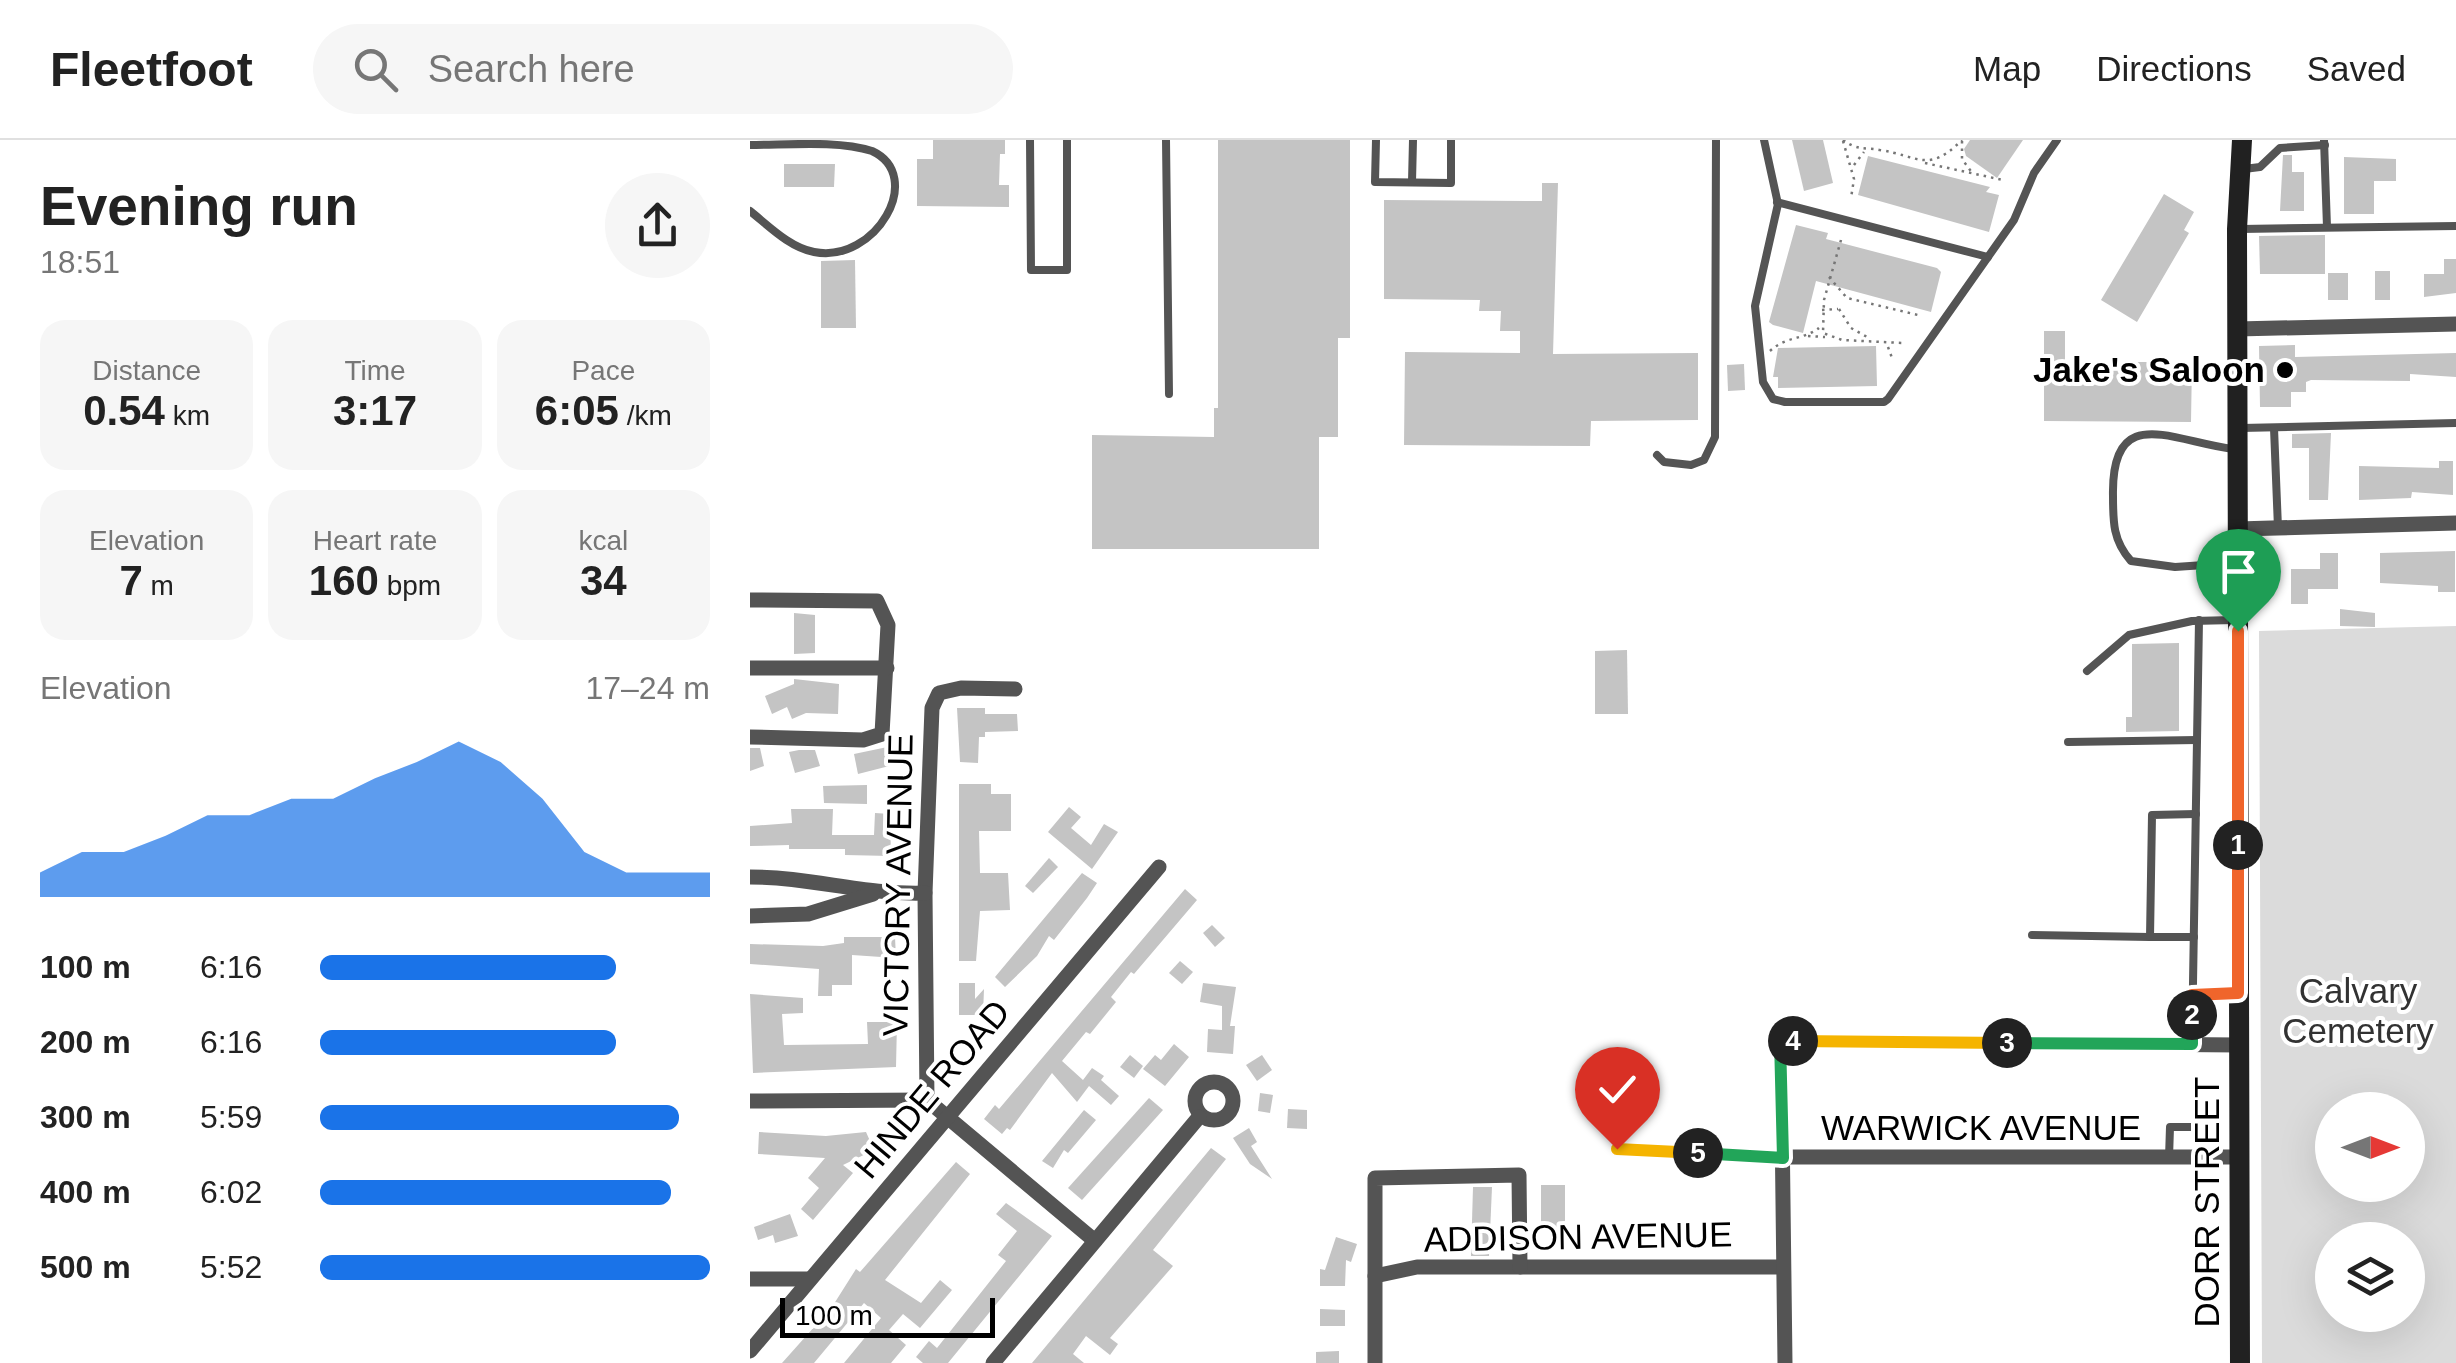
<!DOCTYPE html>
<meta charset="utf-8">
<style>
:root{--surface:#fff;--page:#f6f6f6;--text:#222;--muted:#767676;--line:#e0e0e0;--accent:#1a73e8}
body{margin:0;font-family:Helvetica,sans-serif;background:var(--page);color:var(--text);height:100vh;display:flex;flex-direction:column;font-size:38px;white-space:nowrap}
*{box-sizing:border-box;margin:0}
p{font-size:32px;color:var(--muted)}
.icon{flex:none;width:55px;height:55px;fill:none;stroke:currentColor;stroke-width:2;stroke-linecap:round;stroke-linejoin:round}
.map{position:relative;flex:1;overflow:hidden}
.drawer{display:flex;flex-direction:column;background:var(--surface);width:750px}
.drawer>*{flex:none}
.needle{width:65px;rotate:90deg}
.fabs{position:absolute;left:1565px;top:952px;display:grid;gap:20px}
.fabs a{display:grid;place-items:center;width:110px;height:110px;border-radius:50%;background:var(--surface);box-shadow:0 10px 40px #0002;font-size:50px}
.scale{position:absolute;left:30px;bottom:25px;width:215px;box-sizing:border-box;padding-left:10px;border:5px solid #000;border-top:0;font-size:28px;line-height:35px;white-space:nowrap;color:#000;-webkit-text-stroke:8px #fff;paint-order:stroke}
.pin{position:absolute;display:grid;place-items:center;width:85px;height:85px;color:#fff;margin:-102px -42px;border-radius:50% 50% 50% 0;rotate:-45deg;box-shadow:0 0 10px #0007}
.pin .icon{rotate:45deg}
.km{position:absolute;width:50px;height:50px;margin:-25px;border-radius:50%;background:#222;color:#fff;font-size:28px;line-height:50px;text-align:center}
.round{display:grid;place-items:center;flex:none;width:105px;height:105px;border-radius:52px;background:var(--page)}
.headline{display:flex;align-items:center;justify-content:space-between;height:170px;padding:0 40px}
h1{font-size:55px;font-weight:700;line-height:75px}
.metrics{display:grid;grid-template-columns:repeat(3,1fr);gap:15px;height:170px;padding:10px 40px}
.metrics div{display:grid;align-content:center;border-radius:25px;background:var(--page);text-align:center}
.metrics b{font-size:42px;font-weight:700}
.metrics small{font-size:28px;font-weight:400}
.metrics p{font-size:28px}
.chart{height:280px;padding:20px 40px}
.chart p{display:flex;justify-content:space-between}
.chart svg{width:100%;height:180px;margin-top:10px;fill:var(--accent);opacity:.7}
ul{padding:0 40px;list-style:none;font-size:32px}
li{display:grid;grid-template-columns:160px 120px 1fr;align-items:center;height:75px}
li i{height:25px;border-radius:12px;background:var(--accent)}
header{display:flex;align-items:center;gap:60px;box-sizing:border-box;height:140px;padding:0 50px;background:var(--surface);border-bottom:2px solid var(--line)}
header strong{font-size:48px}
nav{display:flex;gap:55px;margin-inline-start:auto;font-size:35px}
.search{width:700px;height:90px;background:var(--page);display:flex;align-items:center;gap:25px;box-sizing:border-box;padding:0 35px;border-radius:55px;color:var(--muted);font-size:38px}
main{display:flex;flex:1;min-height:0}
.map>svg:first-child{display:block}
.green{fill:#dbdbdb;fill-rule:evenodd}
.building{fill:#c4c4c4}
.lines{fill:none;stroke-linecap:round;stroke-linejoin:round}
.path{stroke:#767676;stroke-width:2.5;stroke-dasharray:2.5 5;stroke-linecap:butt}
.lane{stroke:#545454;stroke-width:8}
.street{stroke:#545454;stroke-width:15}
.secondary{stroke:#212121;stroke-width:20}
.split-1-casing{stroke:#fff;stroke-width:20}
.split-2-casing{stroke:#fff;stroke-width:20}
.split-3-casing{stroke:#fff;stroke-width:20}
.split-4-casing{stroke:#fff;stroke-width:20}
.split-5-casing{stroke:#fff;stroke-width:20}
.split-6-casing{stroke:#fff;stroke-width:20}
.split-1{stroke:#f0652b;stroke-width:12}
.split-2{stroke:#f0652b;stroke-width:12}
.split-3{stroke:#22a559;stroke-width:12}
.split-4{stroke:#f5b400;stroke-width:12}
.split-5{stroke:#22a559;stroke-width:12}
.split-6{stroke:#f5b400;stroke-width:12}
.poi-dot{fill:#000;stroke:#fff;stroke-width:4}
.labels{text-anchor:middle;stroke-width:8;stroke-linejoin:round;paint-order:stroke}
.poi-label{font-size:35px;font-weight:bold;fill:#000;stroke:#fff;text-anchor:end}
.street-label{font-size:35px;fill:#000;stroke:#fff}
.park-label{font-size:35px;fill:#323232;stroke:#fff}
</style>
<header>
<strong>Fleetfoot</strong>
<div class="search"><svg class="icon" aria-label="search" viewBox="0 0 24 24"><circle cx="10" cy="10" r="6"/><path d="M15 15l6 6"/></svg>Search here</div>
<nav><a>Map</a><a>Directions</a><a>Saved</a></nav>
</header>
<main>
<section class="drawer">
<div class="headline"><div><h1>Evening run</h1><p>18:51</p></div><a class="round"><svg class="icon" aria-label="share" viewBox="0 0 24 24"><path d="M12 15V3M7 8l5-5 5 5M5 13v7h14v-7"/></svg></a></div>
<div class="metrics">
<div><p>Distance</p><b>0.54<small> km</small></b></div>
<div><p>Time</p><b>3:17</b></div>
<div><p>Pace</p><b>6:05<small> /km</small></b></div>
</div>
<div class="metrics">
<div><p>Elevation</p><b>7<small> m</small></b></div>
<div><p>Heart rate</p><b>160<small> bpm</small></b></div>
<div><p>kcal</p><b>34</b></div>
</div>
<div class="chart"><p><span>Elevation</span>17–24 m</p>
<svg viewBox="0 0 160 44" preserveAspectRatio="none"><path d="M0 44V38L10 33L20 33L30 29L40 24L50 24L60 20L70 20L80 15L90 11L100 6L110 11L120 20L130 33L140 38L150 38L160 38V44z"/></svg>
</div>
<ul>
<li><b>100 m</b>6:16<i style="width:76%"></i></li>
<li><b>200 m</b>6:16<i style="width:76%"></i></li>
<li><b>300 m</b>5:59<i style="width:92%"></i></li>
<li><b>400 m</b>6:02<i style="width:90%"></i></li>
<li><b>500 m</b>5:52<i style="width:100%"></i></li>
</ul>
</section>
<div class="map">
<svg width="1706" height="1223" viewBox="0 0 1706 1223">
<rect width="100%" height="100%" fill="#fff"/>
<path class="green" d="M1706,486V1223H1512L1509,491ZM1658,970V1045H1582V970ZM1582,1100H1658V1175H1582Z"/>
<g class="building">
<path d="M183,0H255V14H250L249,45H259V67L167,66V19H183Z"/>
<path d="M468,0H600V198H588V297H569V409H342V295L464,297V268H468Z"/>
<path d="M1042,0H1073L1083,43L1054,51Z"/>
<path d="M1220,0H1273L1247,38L1216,16L1214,9Z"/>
<path d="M1533,15H1542V32H1554V71H1530Z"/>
<path d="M1118,16L1240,47L1236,52L1249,55L1239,92L1108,55Z"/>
<path d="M1594,17L1646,19V41H1624V74H1594Z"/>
<path d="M34,24H85L84,47H34Z"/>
<path d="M792,43H808L803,214L948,213V280L841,281L840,306L654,305L655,212L770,213V191H750L751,171H729L730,160L634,159V60L792,61Z"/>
<path d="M1414,54L1444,72L1434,90L1439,93L1387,182L1351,160Z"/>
<path d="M1046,85L1078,93L1076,99L1187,128L1191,132L1181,172L1066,141L1053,193L1023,185L1019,182Z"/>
<path d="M1575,95V134H1510L1509,96Z"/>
<path d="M1694,119H1706V153L1674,157V134H1694Z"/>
<path d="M105,120L106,188H71V121Z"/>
<rect x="1625" y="131" width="15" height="29"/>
<rect x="1578" y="133" width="20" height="27"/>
<path d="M1294,191H1315V222H1442L1441,282L1294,281Z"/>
<path d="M1545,205V217L1706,213V237L1660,234V241L1561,240L1556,242V252H1541V267H1510L1509,206Z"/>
<path d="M1126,206L1127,246L1028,248V237H1023L1028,208Z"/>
<path d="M994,224L995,250L978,251L977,225Z"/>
<path d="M1581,293L1578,360H1559V308H1542V294Z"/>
<path d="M1689,321H1703V355L1662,352L1661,358L1609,360V326L1689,328Z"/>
<path d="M1705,411V452H1688V446L1630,443V413Z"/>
<path d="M1570,413H1588V449H1558V464H1541V429H1570Z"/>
<path d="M1590,469L1625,473V487L1590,486Z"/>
<path d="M44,473L65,475V513L44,514Z"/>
<path d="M1429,503V591L1376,592V577H1382V504Z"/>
<path d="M877,510L878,574H845V511Z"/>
<path d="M44,539L89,544L88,574L56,573L42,579L37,567L22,574L15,556L44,544Z"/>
<path d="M207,568H235V574H267L268,591L235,592V597H229L228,623L210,622Z"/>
<path d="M147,605L151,623L108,634L104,614Z"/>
<path d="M0,608H10L14,626L0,631Z"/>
<path d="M49,610H65L70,626L45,633L39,612Z"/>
<path d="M209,644H241V654H261V691H229L230,733H258L260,770L230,771L226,821H209Z"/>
<path d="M117,645V664L74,663L73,646Z"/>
<path d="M319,667L331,677L321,688L341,705L354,684L368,692L342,729L298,692Z"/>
<path d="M41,669H83L82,695H124L125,673L140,674L141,716L95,715V709H39V705L0,706V686L42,683Z"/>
<path d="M299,718L308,727L283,753L275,746Z"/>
<path d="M332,733L347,743L337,758L304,800L299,796L287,816L255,847L245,837Z"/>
<path d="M435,749L447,760L384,834L381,832L361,857L366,862L340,894L336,892L312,921L333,940L342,928L354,936L351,940L369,956L361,965L339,946L327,962L302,933L260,990L257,988L252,994L234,979L245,965L249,969Z"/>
<path d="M462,785L475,798L465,807L453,793Z"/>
<path d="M94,797H145L146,818L102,815V845H82V856H68L69,829L0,824V804L73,806L94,803Z"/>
<path d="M430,821L443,832L432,844L419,833Z"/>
<path d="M209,843H225V859L234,849L233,875H209Z"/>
<path d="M453,843L486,847L480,886H485L483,914L457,912L458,889L472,890V866L450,862Z"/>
<path d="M0,854L53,858V873L32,874L34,905L118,904L117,882H147L146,927L3,933Z"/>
<path d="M424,904L439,917L415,946L393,929L405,915L411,920Z"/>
<path d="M380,915L393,926L384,938L370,927Z"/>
<path d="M512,915L522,930L507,941L496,925Z"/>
<path d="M510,953L523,955L520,973L508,971Z"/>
<path d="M399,958L413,970L332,1060L318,1048Z"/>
<path d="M538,969L557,970V989L537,988Z"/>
<path d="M334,970L346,980L318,1013L314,1010L303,1028L292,1021Z"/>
<path d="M499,988L507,1002L501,1006L522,1039L500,1024L483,998Z"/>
<path d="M9,992L76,996L116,992L124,1010L93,1025L103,1033L63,1080L51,1069L69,1048L58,1038L75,1018L8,1014Z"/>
<path d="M461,1008L476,1019L403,1110L423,1126L360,1198L368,1204L360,1215L336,1196L323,1214L334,1223H282Z"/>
<path d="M206,1022L220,1034L135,1140L171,1163L190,1140L202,1150L170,1188L153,1174L139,1190L156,1205L141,1223H94L131,1178L114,1163L64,1223H32L82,1167L106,1129L110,1132Z"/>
<path d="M791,1045H815V1089L791,1088Z"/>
<path d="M723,1047H742L739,1116H721Z"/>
<path d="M256,1063L302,1096L198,1223H173L166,1217L179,1201L187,1208L256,1121L248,1115L267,1091L246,1074Z"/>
<path d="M40,1074L48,1096L25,1103L23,1095L8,1100L4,1087Z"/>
<path d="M586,1097L607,1104L601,1122L596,1120L595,1146H570V1129L575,1130Z"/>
<path d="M570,1169L595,1170V1186H570Z"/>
<path d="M589,1211V1223H566V1212Z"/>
</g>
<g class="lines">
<g class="path">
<path d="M1093,0C1108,11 1114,7 1130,10C1169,16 1178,34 1212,0"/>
<path d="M1093,1L1104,39L1101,58"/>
<path d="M1212,1V19L1223,34"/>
<path d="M1175,23L1253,40"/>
<path d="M1104,25L1114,12"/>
<path d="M1091,100L1074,160L1073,193L1092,200L1152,203"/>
<path d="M1079,137L1097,158L1168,175"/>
<path d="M1089,169L1101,188L1119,198"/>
<path d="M1072,170L1088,169"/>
<path d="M1058,196L1075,197"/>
<path d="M1138,207L1142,218"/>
<path d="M1020,211C1036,196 1053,200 1069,188"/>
</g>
<g class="lane">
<path d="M280,0L281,130H317V0"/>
<path d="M416,0L419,254"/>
<path d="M626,0L625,42L701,43V0"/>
<path d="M1014,0L1028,64L1005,166L1013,242L1023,259L1035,262H1134L1138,259L1264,80L1284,33L1307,0"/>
<path d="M1574,0L1577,87"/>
<path d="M0,5C37,5 88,0 122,11C176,36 126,124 64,112C39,107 19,86 0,71"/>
<path d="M1494,29L1510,27L1530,8L1575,5"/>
<path d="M662,42L663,0"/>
<path d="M1027,62L1238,117"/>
<path d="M1491,89L1706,86"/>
<path d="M1491,288L1706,283"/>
<path d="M1524,288L1528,388"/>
<path d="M1483,309C1421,301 1361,262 1363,356C1363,382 1363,401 1381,421L1425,427L1484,423"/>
<path d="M907,315L914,322L941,325L954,320L965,297L966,0"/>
<path d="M1337,531L1379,495L1442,481L1484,480"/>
<path d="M1318,602L1447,600"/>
<path d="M1282,795L1400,797"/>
<path d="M1444,797H1400L1402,675L1446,674"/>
<path d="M1443,855L1489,853"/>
<path d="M1442,904L1449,480"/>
<path d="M867,1009L1033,1017"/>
<path d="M1419,1018L1420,987H1453"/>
</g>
<g class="street">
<path d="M1487,189L1706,184"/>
<path d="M1488,389L1706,383"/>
<path d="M0,460L127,461L138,485L132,594L113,600L0,597"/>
<path d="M0,528H137"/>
<path d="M265,549L211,548L189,553L182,568L175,753L177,960L345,1101"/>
<path d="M0,737C61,737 114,755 175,753"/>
<path d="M0,776L58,774L123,754"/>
<circle cx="464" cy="961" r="19"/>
<path d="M0,961L177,960"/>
<path d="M1033,1017H1489"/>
<path d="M625,1136L667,1127H1033"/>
<path d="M0,1139H60"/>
<path d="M0,1211L409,727"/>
<path d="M243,1223L449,977"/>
<path d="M625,1223V1038L769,1035L770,1127"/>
<path d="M1035,1223L1031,901L1489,905"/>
</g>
<path class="secondary" d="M1490,1223L1487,89L1492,0"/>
</g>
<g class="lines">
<defs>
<path id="split-1" d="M1488,491V705"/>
<path id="split-2" d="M1442,875V855L1488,853V705"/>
<path id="split-3" d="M1257,903L1442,904V875"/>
<path id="split-4" d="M1043,901L1257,903"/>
<path id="split-5" d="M948,1013L1033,1018L1030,900L1043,901"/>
<path id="split-6" d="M867,1009L948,1013"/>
</defs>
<use href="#split-1" class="split-1-casing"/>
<use href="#split-2" class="split-2-casing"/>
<use href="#split-3" class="split-3-casing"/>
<use href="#split-4" class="split-4-casing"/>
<use href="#split-5" class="split-5-casing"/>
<use href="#split-6" class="split-6-casing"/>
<use href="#split-1" class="split-1"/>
<use href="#split-2" class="split-2"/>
<use href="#split-3" class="split-3"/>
<use href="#split-4" class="split-4"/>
<use href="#split-5" class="split-5"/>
<use href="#split-6" class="split-6"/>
</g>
<circle class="poi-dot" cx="1535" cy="230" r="10"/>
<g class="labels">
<g class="poi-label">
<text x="1515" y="242">Jake's Saloon</text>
</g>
<g class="street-label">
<text transform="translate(148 745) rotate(-89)" y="12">VICTORY AVENUE</text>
<text transform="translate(182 949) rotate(-50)" y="12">HINDE ROAD</text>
<text x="1231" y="1000">WARWICK AVENUE</text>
<text transform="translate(1457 1062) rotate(-90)" y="12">DORR STREET</text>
<text transform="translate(828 1097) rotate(-1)" y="12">ADDISON AVENUE</text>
</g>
<g class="park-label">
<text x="1608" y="863">Calvary<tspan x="1608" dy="40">Cemetery</tspan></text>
</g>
</g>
</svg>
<div class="fabs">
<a><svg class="needle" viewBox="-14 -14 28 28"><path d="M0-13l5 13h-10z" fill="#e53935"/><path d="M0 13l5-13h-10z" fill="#767676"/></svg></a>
<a><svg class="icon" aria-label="layers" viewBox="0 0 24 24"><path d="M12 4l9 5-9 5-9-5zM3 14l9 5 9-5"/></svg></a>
</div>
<div class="scale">100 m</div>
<div class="pin" style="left:1488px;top:491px;background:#1e9e55"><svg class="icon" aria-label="arrive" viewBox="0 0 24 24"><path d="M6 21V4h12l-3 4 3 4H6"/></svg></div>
<div class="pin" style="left:867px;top:1009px;background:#d93025"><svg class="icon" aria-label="check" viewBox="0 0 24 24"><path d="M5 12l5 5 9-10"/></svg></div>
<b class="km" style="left:1488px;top:705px">1</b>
<b class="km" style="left:1442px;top:875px">2</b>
<b class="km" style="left:1257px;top:903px">3</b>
<b class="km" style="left:1043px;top:901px">4</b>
<b class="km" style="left:948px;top:1013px">5</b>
</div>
</main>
